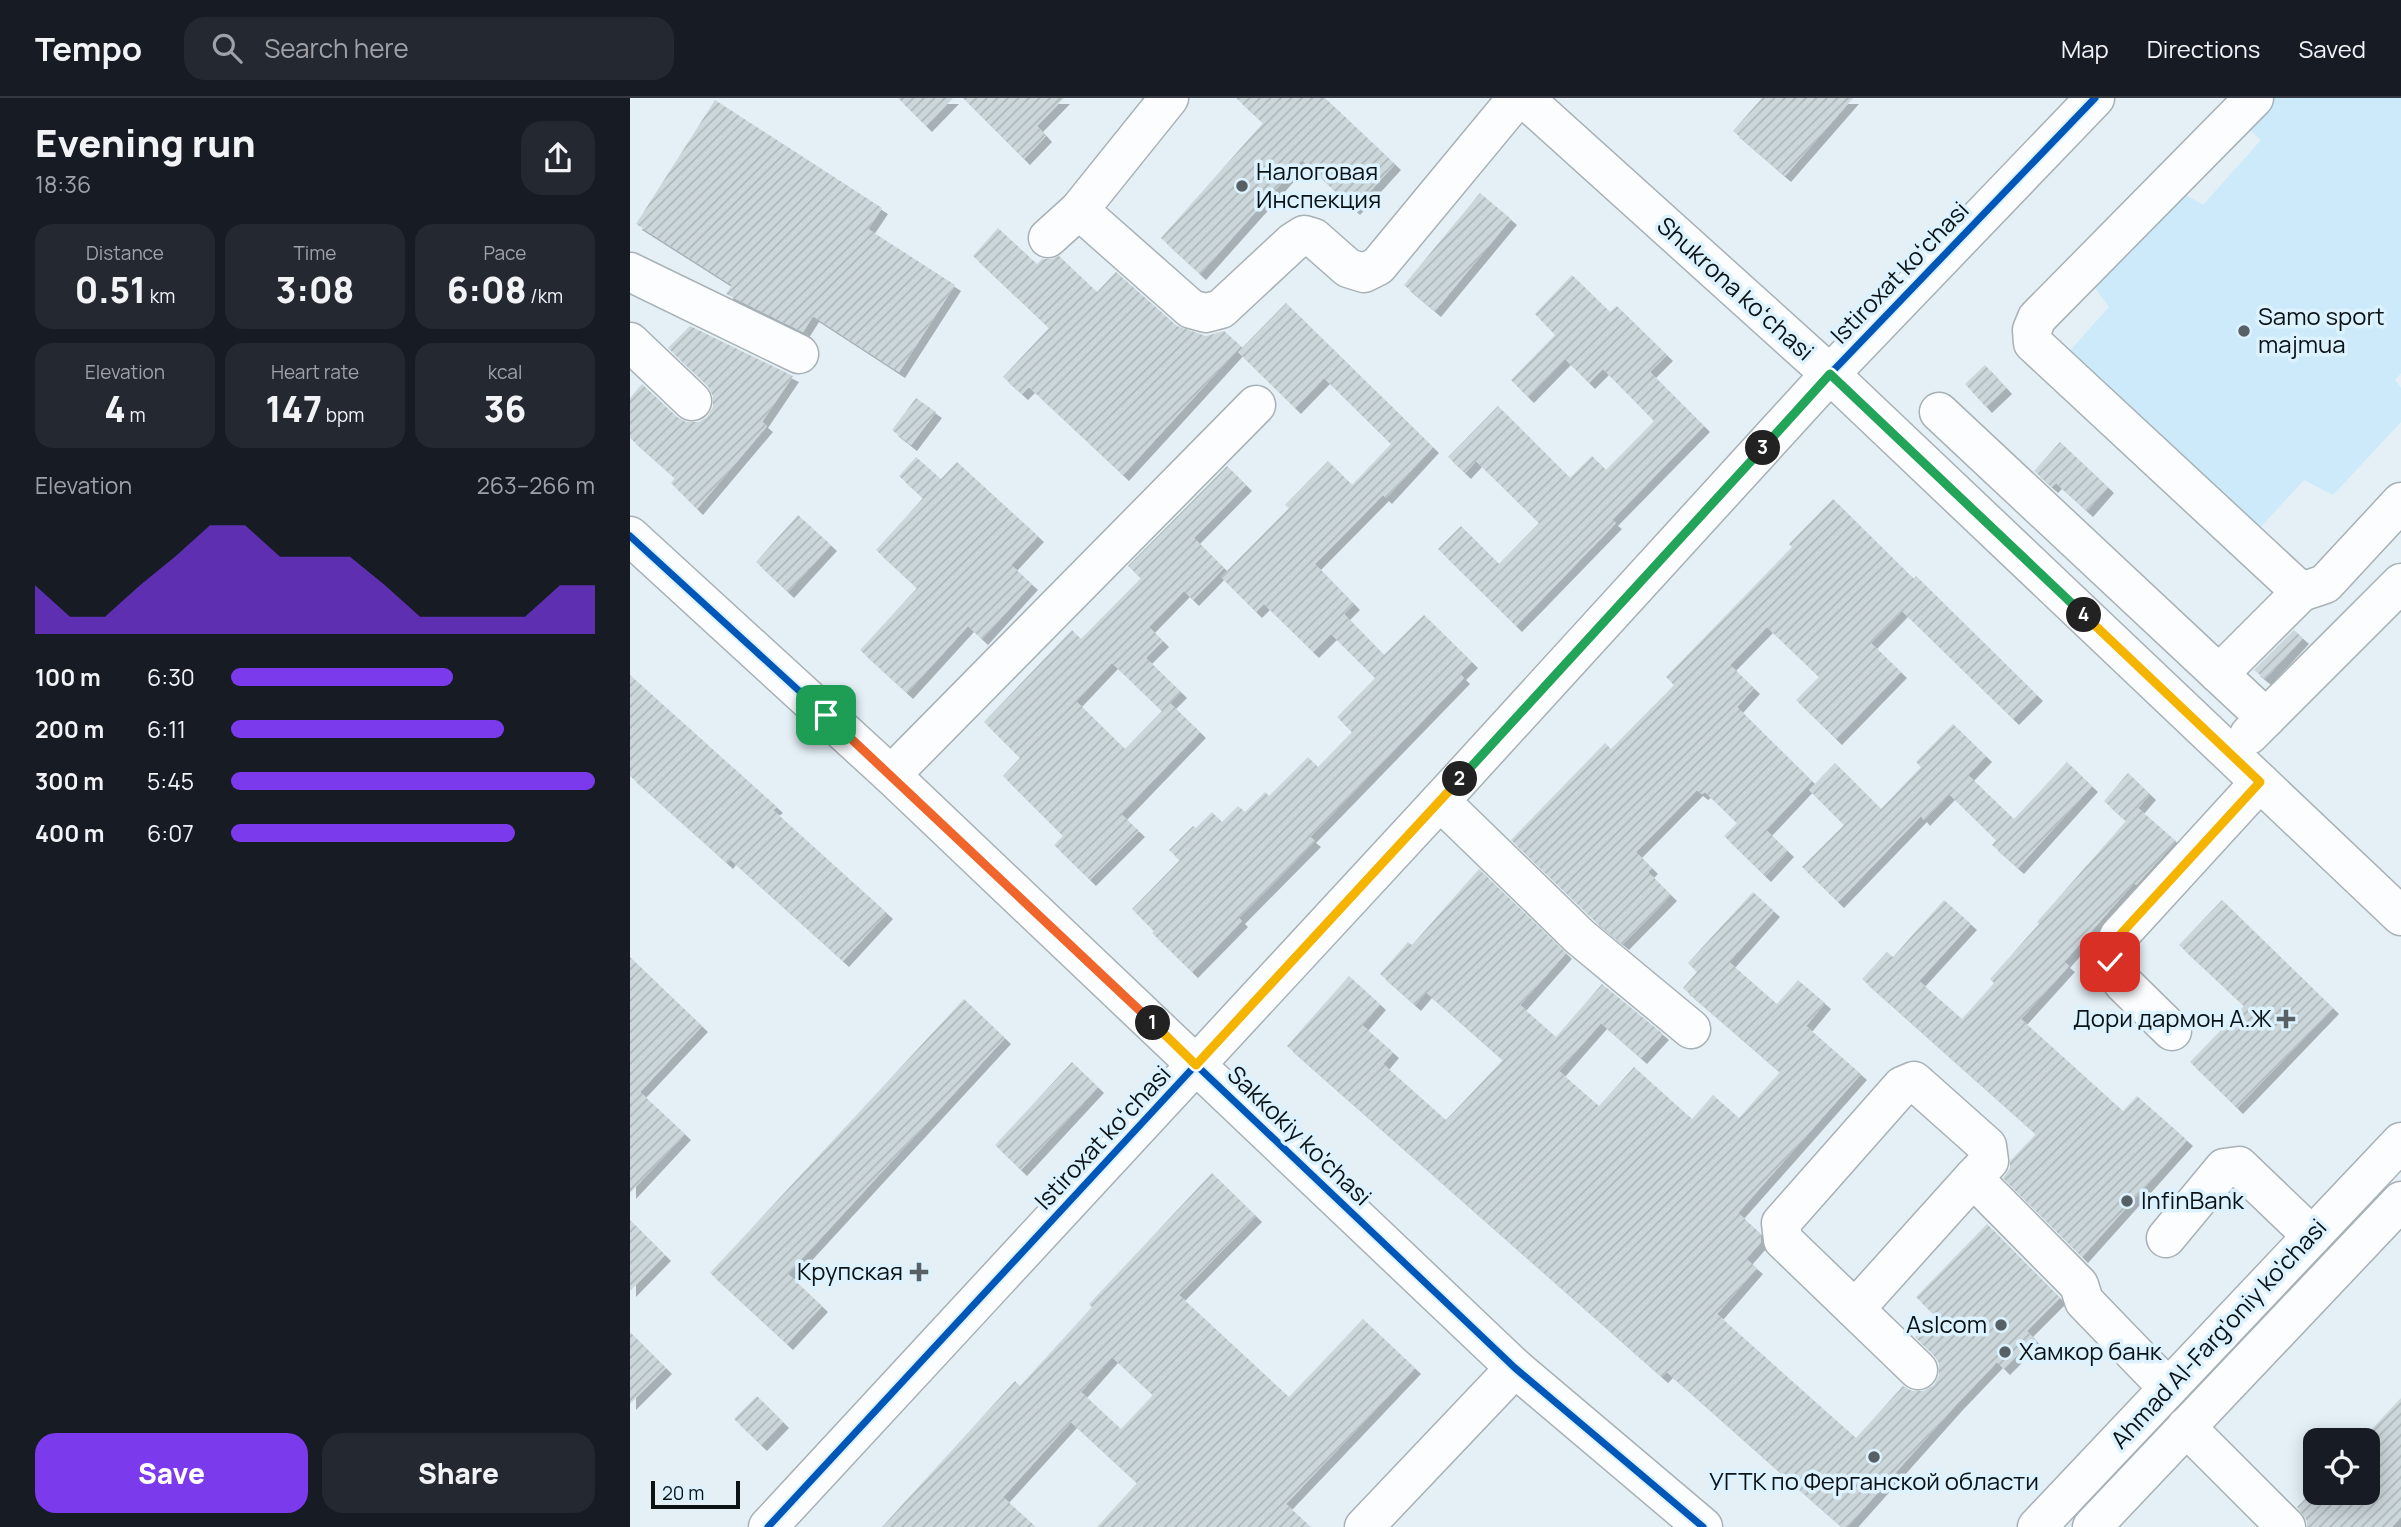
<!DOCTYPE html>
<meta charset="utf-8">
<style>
:root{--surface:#171b24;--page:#242831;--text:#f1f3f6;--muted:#9ea1a6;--line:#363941;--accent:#7c3aed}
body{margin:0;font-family:Manrope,sans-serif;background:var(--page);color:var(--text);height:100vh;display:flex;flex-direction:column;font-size:26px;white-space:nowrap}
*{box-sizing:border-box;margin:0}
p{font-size:23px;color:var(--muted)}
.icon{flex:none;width:38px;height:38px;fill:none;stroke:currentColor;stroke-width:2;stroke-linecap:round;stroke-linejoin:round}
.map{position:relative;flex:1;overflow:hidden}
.panel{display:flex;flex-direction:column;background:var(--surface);width:630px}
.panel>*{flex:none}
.controls{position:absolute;left:1673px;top:1330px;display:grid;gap:14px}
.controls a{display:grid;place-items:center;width:77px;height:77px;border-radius:14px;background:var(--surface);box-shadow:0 4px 18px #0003;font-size:35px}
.scale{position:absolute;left:21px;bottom:18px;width:89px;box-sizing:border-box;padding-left:7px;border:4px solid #0b1317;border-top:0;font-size:19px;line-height:24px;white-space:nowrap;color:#0b1317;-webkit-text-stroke:5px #dcf2fe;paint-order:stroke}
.pin{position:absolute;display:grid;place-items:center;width:60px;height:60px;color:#fff;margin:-30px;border-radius:14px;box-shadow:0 4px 10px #0006}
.km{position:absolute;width:35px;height:35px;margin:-18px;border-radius:50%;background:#222;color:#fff;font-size:19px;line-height:35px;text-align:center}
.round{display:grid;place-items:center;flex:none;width:74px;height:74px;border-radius:21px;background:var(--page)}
.head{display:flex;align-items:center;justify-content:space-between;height:119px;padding:0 35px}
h1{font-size:38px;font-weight:800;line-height:52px}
.metrics{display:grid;grid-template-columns:repeat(3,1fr);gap:10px;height:119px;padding:7px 35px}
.metrics div{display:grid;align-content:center;border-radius:18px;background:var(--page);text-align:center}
.metrics b{font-size:35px;font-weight:800}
.metrics small{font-size:19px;font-weight:400}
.metrics p{font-size:19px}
.chart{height:196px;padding:14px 35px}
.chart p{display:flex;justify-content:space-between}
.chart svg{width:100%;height:126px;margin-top:7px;fill:var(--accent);opacity:.7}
.cta{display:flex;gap:14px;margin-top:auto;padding:14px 35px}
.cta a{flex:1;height:80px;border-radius:21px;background:var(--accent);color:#fff;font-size:28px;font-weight:800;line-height:80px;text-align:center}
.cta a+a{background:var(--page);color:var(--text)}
ul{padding:0 35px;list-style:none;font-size:23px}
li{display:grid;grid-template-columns:112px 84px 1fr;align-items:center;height:52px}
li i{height:18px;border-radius:9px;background:var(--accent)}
header{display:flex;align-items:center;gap:42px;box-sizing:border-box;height:98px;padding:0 35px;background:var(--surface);border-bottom:2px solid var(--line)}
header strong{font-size:33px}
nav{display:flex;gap:38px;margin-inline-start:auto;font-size:24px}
.search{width:490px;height:63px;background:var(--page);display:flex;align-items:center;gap:18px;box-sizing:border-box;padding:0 24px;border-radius:21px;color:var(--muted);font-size:26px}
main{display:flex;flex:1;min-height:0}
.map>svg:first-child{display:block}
.green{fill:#cceaf9}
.building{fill:url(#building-hatch);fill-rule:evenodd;filter:url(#shadow)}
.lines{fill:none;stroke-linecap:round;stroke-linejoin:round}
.minor-casing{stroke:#a7b1b6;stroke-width:41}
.major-casing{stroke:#a7b1b6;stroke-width:41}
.minor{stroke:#fbfdfe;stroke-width:38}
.major{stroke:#fbfdfe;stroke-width:38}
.cycleway-casing{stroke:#dcf2fe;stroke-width:11}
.cycleway{stroke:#0057b8;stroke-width:7}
.split-1-casing{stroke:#fff;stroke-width:14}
.split-2-casing{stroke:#fff;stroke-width:14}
.split-3-casing{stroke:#fff;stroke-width:14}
.split-4-casing{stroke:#fff;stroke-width:14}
.split-5-casing{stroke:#fff;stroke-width:14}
.split-1{stroke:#f0652b;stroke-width:9}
.split-2{stroke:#f5b400;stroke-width:9}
.split-3{stroke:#22a559;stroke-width:9}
.split-4{stroke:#22a559;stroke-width:9}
.split-5{stroke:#f5b400;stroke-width:9}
.poi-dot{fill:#576065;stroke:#dcf2fe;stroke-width:2.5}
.labels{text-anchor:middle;stroke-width:7;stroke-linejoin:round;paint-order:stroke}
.poi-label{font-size:24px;fill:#0b1317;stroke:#dcf2fe;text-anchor:start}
.street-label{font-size:24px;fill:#0b1317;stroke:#dcf2fe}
</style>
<header>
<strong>Tempo</strong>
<div class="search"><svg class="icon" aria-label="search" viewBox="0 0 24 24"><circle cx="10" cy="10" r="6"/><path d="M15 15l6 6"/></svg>Search here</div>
<nav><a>Map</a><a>Directions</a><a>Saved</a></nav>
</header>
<main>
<section class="panel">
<div class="head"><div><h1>Evening run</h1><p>18:36</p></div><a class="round"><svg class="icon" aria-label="share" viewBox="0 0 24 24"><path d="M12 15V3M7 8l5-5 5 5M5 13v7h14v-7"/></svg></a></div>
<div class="metrics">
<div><p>Distance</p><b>0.51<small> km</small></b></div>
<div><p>Time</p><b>3:08</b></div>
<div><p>Pace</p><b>6:08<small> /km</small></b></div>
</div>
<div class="metrics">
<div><p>Elevation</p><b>4<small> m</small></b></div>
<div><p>Heart rate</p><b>147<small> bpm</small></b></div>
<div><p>kcal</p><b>36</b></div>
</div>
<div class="chart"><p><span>Elevation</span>263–266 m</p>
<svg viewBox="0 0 160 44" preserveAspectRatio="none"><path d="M0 44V27L10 38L20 38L30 27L40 17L50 6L60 6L70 17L80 17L90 17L100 27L110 38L120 38L130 38L140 38L150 27L160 27V44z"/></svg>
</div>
<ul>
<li><b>100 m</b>6:30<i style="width:61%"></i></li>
<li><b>200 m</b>6:11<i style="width:75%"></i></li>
<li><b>300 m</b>5:45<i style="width:100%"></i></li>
<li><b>400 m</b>6:07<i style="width:78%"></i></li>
</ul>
<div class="cta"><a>Save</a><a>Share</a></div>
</section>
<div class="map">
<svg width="1771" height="1429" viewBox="0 0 1771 1429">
<defs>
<pattern id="building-hatch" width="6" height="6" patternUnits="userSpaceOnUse" patternTransform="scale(1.75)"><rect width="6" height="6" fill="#ccd7db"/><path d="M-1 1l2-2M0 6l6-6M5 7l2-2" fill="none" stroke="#aeb8bb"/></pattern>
<filter id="shadow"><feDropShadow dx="6" dy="6" stdDeviation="0" flood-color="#0004"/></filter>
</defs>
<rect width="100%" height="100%" fill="#e4f0f6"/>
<path class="green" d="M1627,0H1771V275L1765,282L1771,290V324L1703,397L1674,382L1626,434L1435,258L1479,209L1457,179L1543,89L1573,107L1631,42L1608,21Z"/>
<g class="building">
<path d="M268,0H323L296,28Z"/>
<path d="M333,0H434L407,28L416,38L394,61Z"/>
<path d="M606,0H695L765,66L724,111L672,62L570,176L531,140L633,25Z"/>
<path d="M1132,0H1223L1155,78L1103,33Z"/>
<path d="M85,2L252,110L238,131L325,187L269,274L183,218L173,234L96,196L102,187L6,126Z"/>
<path d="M850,95L881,121L805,213L774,187Z"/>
<path d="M368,130L407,166L412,161H422L429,158L467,194L486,174L547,228L576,238L594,233L611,248L493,377L399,289L392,296L373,279L419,230L343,158Z"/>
<path d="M942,177L980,214L987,208L1037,257L1020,274L1074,328L982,422L986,425L886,528L808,451L831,428L869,466L909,425L846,363L835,375L818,359L868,308L940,380L962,358L976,372L1024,323L973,271L959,285L935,261L898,299L881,282L925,237L905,216Z"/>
<path d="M656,205L803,349L756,400L753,397L685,466L724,506L714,516L754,557L794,517L842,564L830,576L834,580L680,739L685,743L609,820L612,823L562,874L522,835L524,833L502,811L550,762L539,752L563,728L566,730L582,714L592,724L608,708L615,714L635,694L639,698L678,659L688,669L722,634L707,619L745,580L701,536L683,554L634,506L626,514L591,479L659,410L655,407L698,363L722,387L761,346L694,280L665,310L608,254Z"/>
<path d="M60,228L163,278L132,324L137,328L67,411L41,385L45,380L0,340V300L12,286L47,319L56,324H69L77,319L83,309V298L78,288L38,250Z"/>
<path d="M1355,267L1376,290L1356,309L1335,286Z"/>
<path d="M286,300L306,314L281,347L262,332Z"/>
<path d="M1430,344L1478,389L1457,413L1426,385L1422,389L1404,373Z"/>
<path d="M286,359L311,381L327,364L408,438L381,467L402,486L352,541L338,528L277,595L230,552L287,490L246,452L293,400L269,378Z"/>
<path d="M597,368L616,387L564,440L594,470L563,502L554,493L519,529L533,543L516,560L551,594L540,605L570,634L491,716L509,733L460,782L424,747L433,738L373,678L390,660L354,624L442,532L451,541L511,480L498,468ZM482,565L532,613L495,651L446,603Z"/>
<path d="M1203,401L1284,481L1286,478L1407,597L1383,621L1272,513L1241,545L1271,574L1206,641L1166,602L1189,579L1137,529L1100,567L1124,590L1107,609L1182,683L1136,732L1158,753L1135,778L1094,738L1107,725L1075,694L1072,696L1067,692L1006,754L1022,770L1018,774L1041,797L993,846L965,823L881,742L975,645L981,651L1044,587L1036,579L1162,449L1159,446Z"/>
<path d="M168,417L201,447L158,494L126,464Z"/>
<path d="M1664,532L1673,540L1635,581L1624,572Z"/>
<path d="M0,577L147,709L143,712L257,815L213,863L100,761L97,765L0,678Z"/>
<path d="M1323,626L1356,658L1338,677L1384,721L1437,664L1462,688L1388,770L1362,747L1366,742L1319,696L1294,722L1291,718L1208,804L1172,769L1214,727L1179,692L1205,665L1251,711L1291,669L1286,664Z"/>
<path d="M1498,675L1520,696L1508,710L1546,743L1506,787L1504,785L1434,864L1439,868L1391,921L1493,1013L1507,998L1557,1042L1452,1159L1373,1080L1380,1070V1063L1406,1036L1232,881L1257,854L1263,859L1314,802L1341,826L1289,883L1332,921L1364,885L1360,881L1409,826L1407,824L1496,723L1474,703Z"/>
<path d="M849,771L936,855L890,907L926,939L972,886L1033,936L1011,960L971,925L929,973L969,1008L1004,969L1062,1021L1083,997L1109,1020L1150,974L1053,890L1067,874L1058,865L1123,794L1144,813L1099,864L1147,906L1168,882L1195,905L1176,928L1231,976L1108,1115L1130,1135L1131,1144L1116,1161L1127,1170L1087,1216L1226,1340L1273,1288L1282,1293H1293L1304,1287L1309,1277V1265L1303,1256L1285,1239L1305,1218L1286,1199L1357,1126L1430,1200L1397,1233L1404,1241L1374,1271L1367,1264L1326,1307L1217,1429H1212L1171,1393L1037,1274L1032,1279L657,948L719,878L750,906L732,927L763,954L753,966L816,1022L873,962L796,894L785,907L750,876L778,844L782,847Z"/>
<path d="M1592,802L1703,910L1607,1010L1560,964L1614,908L1549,847Z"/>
<path d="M0,859L72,928L10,994L55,1036L0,1095Z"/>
<path d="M334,901L375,940L158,1176L192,1208L157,1246L80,1175Z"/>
<path d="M442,964L468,989L391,1072L365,1047Z"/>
<path d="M582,1075L626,1118L549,1197L659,1299L733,1221L785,1270L656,1406L681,1429H467L507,1385L441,1324L373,1399L406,1429H252L385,1283L390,1288L462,1209L459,1206ZM482,1259L523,1297L491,1331L451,1294Z"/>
<path d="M0,1122L35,1157L0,1193Z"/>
<path d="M0,1234L36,1270L0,1306Z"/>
<path d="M127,1298L153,1324L131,1347L104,1321Z"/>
<path d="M1771,1300V1419L1762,1429H1677V1423L1667,1409L1681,1395H1738V1335Z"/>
</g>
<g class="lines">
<defs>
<g id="minor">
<path d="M894,0L1200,276L1771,818"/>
<path d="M1624,0L1407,220L1402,232L1403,245L1671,494"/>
<path d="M449,112L561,211L576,215L591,211L663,144L674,137L684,140L718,170L734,175L748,168L887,0"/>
<path d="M418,140L449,112L539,0"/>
<path d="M0,174L169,256"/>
<path d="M0,244L62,303"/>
<path d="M1309,314L1636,620"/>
<path d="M0,438L261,677L885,1270L1073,1429"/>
<path d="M1589,576L1671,494L1695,486L1771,404"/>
<path d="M1619,637L1771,485"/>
<path d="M261,677L626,307"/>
<path d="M810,703L950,839L1061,931"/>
<path d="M1542,933L1493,885L1480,864L1489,838L1630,684"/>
<path d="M1536,1140L1594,1070L1609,1068L1682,1138"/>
<path d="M1225,1211L1343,1080"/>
<path d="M1288,1272L1153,1142L1151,1125L1272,988L1284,983L1357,1048L1359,1063L1343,1080L1449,1187L1454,1203L1538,1290"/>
<path d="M1556,1329L1656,1429"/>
<path d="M138,1429L810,703L1200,276L1465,0"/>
<path d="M734,1429L885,1270"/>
</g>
<g id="major">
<path d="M1407,1429L1771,1044"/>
<path d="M1462,1429L1771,1103"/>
</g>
</defs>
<use href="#minor" class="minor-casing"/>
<use href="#major" class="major-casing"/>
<use href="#minor" class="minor"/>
<use href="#major" class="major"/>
<defs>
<g id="cycleway">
<path d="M0,438L261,677L885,1270L1073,1429"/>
<path d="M138,1429L810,703L1200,276L1465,0"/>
</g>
</defs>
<use href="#cycleway" class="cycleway-casing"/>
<use href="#cycleway" class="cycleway"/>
</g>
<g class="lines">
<defs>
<path id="split-1" d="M196,617L523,925"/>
<path id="split-2" d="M523,925L566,967L830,681"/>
<path id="split-3" d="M830,681L1133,350"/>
<path id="split-4" d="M1133,350L1200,276L1454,517"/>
<path id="split-5" d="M1454,517L1630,684L1489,838L1480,864"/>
</defs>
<use href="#split-1" class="split-1-casing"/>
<use href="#split-2" class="split-2-casing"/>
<use href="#split-3" class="split-3-casing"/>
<use href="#split-4" class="split-4-casing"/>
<use href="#split-5" class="split-5-casing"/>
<use href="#split-1" class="split-1"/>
<use href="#split-2" class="split-2"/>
<use href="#split-3" class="split-3"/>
<use href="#split-4" class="split-4"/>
<use href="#split-5" class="split-5"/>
</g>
<g class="poi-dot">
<circle cx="612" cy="88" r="7"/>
<circle cx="1614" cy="233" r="7"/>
<path d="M1652.5 910.5h7v7h7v7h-7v7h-7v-7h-7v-7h7z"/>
<circle cx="1497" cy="1103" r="7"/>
<path d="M285.5 1163.5h7v7h7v7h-7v7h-7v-7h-7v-7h7z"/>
<circle cx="1371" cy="1227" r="7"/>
<circle cx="1375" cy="1254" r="7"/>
<circle cx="1244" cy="1359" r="7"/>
</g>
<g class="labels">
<g class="poi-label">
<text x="626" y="82">Налоговая<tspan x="626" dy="28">Инспекция</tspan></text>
<text x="1628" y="227">Samo sport<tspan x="1628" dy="28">majmua</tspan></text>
<text x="1642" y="929" text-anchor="end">Дори дармон А.Ж</text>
<text x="1511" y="1111">InfinBank</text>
<text x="273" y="1182" text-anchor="end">Крупская</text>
<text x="1357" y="1235" text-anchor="end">Aslcom</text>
<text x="1389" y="1262">Хамкор банк</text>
<text x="1244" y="1392" text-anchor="middle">УГТК по Ферганской области</text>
</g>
<g class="street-label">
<text transform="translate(1270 175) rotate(-46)" y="8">Istiroxat koʻchasi</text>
<text transform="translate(1105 191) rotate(42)" y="8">Shukrona koʻchasi</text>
<text transform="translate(669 1038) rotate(44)" y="8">Sakkokiy ko'chasi</text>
<text transform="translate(473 1040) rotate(-47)" y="8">Istiroxat koʻchasi</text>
<text transform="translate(1589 1236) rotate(-47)" y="8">Ahmad Al-Farg'oniy ko'chasi</text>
</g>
</g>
</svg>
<div class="controls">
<a><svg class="icon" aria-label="locate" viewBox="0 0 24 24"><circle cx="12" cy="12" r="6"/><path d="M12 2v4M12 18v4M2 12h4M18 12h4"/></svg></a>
</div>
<div class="scale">20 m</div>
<div class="pin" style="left:196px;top:617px;background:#1e9e55"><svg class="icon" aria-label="arrive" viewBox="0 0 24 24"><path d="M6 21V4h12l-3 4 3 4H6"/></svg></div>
<div class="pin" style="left:1480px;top:864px;background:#d93025"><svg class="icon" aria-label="check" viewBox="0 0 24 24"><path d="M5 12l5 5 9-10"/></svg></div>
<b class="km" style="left:523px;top:925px">1</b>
<b class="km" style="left:830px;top:681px">2</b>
<b class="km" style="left:1133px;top:350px">3</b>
<b class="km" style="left:1454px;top:517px">4</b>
</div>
</main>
